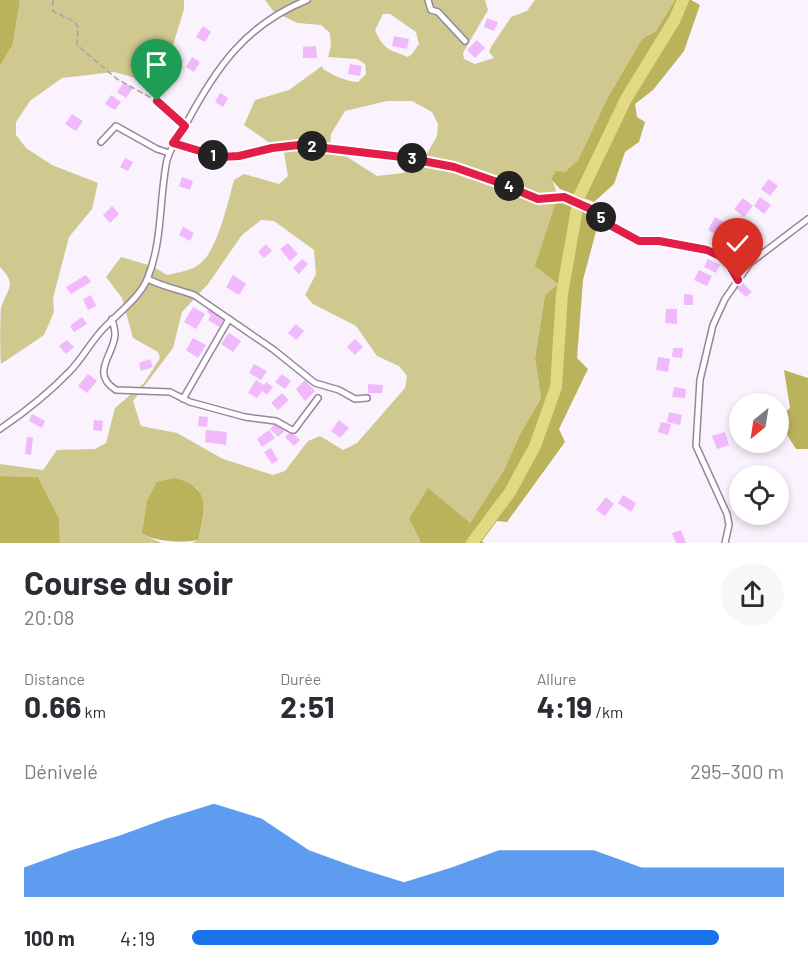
<!DOCTYPE html>
<html lang="fr">
<meta charset="utf-8">
<style>
:root{--surface:#fff;--page:#f7f7f7;--text:#2b2b33;--muted:#7c7c81;--accent:#1a73e8}
body{margin:0;font-family:Barlow,sans-serif;background:var(--page);color:var(--text);height:100vh;display:flex;flex-direction:column;font-size:22px;white-space:nowrap}
*{box-sizing:border-box;margin:0}
p{font-size:20px;color:var(--muted)}
.icon{flex:none;width:33px;height:33px;fill:none;stroke:currentColor;stroke-width:2;stroke-linecap:round;stroke-linejoin:round}
.map{position:relative;height:543px;overflow:hidden}
.panel{display:flex;flex-direction:column;background:var(--surface);flex:1}
.panel>*{flex:none}
.needle{width:39px;rotate:210deg}
.tools{position:absolute;left:729px;top:393px;display:grid;gap:12px}
.tools a{display:grid;place-items:center;width:60px;height:60px;border-radius:50%;background:var(--surface);box-shadow:0 3px 9px #0003;font-size:30px}
.pin{position:absolute;display:grid;place-items:center;width:51px;height:51px;color:#fff;margin:-62px -26px;border-radius:50% 50% 50% 0;rotate:-45deg;box-shadow:0 0 6px #0007}
.pin .icon{rotate:45deg}
.km{position:absolute;width:30px;height:30px;margin:-15px;border-radius:50%;background:#222;color:#fff;font-size:16px;line-height:30px;text-align:center}
.round{display:grid;place-items:center;flex:none;width:63px;height:63px;border-radius:32px;background:var(--page)}
.head{display:flex;align-items:center;justify-content:space-between;height:102px;padding:0 24px}
h1{font-size:33px;font-weight:700;line-height:45px}
.figures{display:grid;grid-template-columns:repeat(3,1fr);gap:9px;height:102px;padding:6px 24px}
.figures div{display:grid;align-content:center}
.figures b{font-size:30px;font-weight:700}
.figures small{font-size:16px;font-weight:400}
.figures p{font-size:16px}
.chart{height:168px;padding:12px 24px}
.chart p{display:flex;justify-content:space-between}
.chart svg{width:100%;height:108px;margin-top:6px;fill:var(--accent);opacity:.7}
ul{padding:0 24px;list-style:none;font-size:20px}
li{display:grid;grid-template-columns:96px 72px 1fr;align-items:center;height:45px}
li i{height:15px;border-radius:8px;background:var(--accent)}
.map>svg:first-child{display:block}
.green{fill:#cfc98f;fill-rule:evenodd}
.forest{fill:#bbb25c}
.lines{fill:none;stroke-linecap:round;stroke-linejoin:round}
.river{stroke:#e2d983;stroke-width:12}
.building{fill:#f0b9fc}
.minor-casing{stroke:#98859c;stroke-width:8}
.path{stroke:#aaa2ab;stroke-width:1.5;stroke-dasharray:6 3;stroke-linecap:butt}
.minor{stroke:#fff;stroke-width:5}
.route-casing{stroke:#fff;stroke-width:12}
.route{stroke:#e11d48;stroke-width:8}
</style>
<div class="map">
<svg width="808" height="543" viewBox="0 0 808 543">
<rect width="100%" height="100%" fill="#faf2fc"/>
<g class="green">
<path d="M20,0H184V9L161,85L114,72L62,78L30,101L16,122V135L26,148L52,165L98,183L92,209L69,237L53,298L54,312L44,335L1,364C0,355 0,318 1,308C7,288 18,286 0,267V66L13,44Z"/>
<path d="M265,0H485L488,10L463,53L464,59L475,64L494,58L489,52L491,47L511,17L527,11L535,0H675L656,31L642,39L608,97L578,160L565,172L552,179L558,196V284L545,295L535,358L541,398L520,434L504,470L470,523L409,519L421,543H192L198,540C203,518 208,507 196,487L142,534L162,543H60L59,518L38,477L0,476V464L43,470L57,450L95,449L106,443L115,408L144,383L160,358L158,352L133,338L122,298L106,277L121,257L152,266L167,275C179,272 193,271 202,262C218,247 228,202 234,180L244,174L279,184L288,176L284,153L244,125L255,100L289,90L322,66L323,69C334,76 345,81 358,82L366,74L365,64L357,59L328,57L331,46L330,33L321,25L297,23L273,11ZM383,14H390L416,32L419,44L412,54L408,57C388,49 384,50 375,30ZM387,101H412L432,112L438,124L437,136L424,159L403,173L377,176L330,146L331,134L345,111ZM261,220L274,221L314,250L316,274L305,295L313,304L356,326L377,356L399,366L407,376L405,388L357,443L343,450L320,436L308,441L285,471L273,475L223,459L177,433L141,426L133,401L173,348L182,312L208,284L242,235Z"/>
</g>
<g class="forest">
<path d="M0,0H20L13,44L0,66Z"/>
<path d="M675,0H691L700,5L684,51L653,90L635,104L637,117L645,122L639,142L625,152L614,184L594,202L560,189L551,179L556,171L565,172L578,160L608,97L642,39L656,31Z"/>
<path d="M558,196L582,207L599,220L583,280L577,358L588,369L559,429L565,442L507,522L497,521L482,541L484,543H421L409,519L428,488L470,523L504,470L520,434L541,398L535,358L545,295L558,284L535,266Z"/>
<path d="M784,370L808,378V449H796L779,422V418L790,408Z"/>
<path d="M0,476L38,477L59,518L60,543H0Z"/>
<path d="M174,478C212,487 205,510 198,540C180,543 159,542 142,534L147,501L157,482Z"/>
</g>
<g class="lines">
<path class="river" d="M472,543L510,492L535,446L556,387L562,294L579,197L626,99L675,19L683,0"/>
</g>
<g class="building">
<path d="M487,18L498,22L494,31L484,27Z"/>
<path d="M203,26L211,32L205,42L196,37Z"/>
<path d="M394,36L409,39L407,49L392,46Z"/>
<path d="M477,40L485,48L475,58L467,50Z"/>
<path d="M316,46L317,58H303V47Z"/>
<path d="M192,57L200,62L194,72L186,67Z"/>
<path d="M350,64L362,66L360,76L348,74Z"/>
<path d="M124,82L133,88L126,98L117,92Z"/>
<path d="M220,93L228,98L223,107L215,102Z"/>
<path d="M111,95L121,102L115,110L105,104Z"/>
<path d="M72,114L83,121L76,131L65,124Z"/>
<path d="M125,158L133,162L128,171L120,167Z"/>
<path d="M182,177L193,181L190,190L179,186Z"/>
<path d="M769,179L778,186L770,196L761,189Z"/>
<path d="M760,197L771,205L764,214L754,206Z"/>
<path d="M743,198L753,206L744,217L734,209Z"/>
<path d="M112,206L119,214L110,223L103,215Z"/>
<path d="M715,217L726,223L719,236L708,230Z"/>
<path d="M743,221L752,229L746,236L737,229Z"/>
<path d="M183,227L194,233L190,241L179,235Z"/>
<path d="M288,243L298,254L290,261L280,249Z"/>
<path d="M266,244L272,251L264,258L258,252Z"/>
<path d="M302,259L308,264L299,274L293,268Z"/>
<path d="M708,259L720,265L716,273L704,267Z"/>
<path d="M699,270L712,276L707,286L694,280Z"/>
<path d="M86,275L91,282L71,294L66,287Z"/>
<path d="M233,275L246,284L239,295L226,287Z"/>
<path d="M742,282L752,292L746,297L736,288Z"/>
<path d="M684,294L693,295V305H684Z"/>
<path d="M91,295L96,306L88,310L83,299Z"/>
<path d="M193,307L205,314L196,329L184,322Z"/>
<path d="M209,308L224,319L219,327L208,320L211,315L207,312Z"/>
<path d="M666,309H677V324L665,323Z"/>
<path d="M82,317L87,324L74,332L70,326Z"/>
<path d="M296,324L304,331L296,340L288,333Z"/>
<path d="M229,333L241,341L233,352L221,344Z"/>
<path d="M193,338L206,345L198,358L186,350Z"/>
<path d="M355,339L363,347L355,355L347,347Z"/>
<path d="M67,340L74,347L66,354L59,346Z"/>
<path d="M673,348H683L682,358L672,357Z"/>
<path d="M658,357L670,359L668,372L656,370Z"/>
<path d="M150,359L153,367L141,371L139,363Z"/>
<path d="M254,364L267,371L261,380L249,373Z"/>
<path d="M88,374L97,381L87,393L78,386Z"/>
<path d="M282,374L291,381L285,389L275,382Z"/>
<path d="M256,380L264,385L266,382L273,387L267,395L262,391L257,398L248,393Z"/>
<path d="M305,380L315,391L305,401L296,389Z"/>
<path d="M368,384L383,385L382,393H368Z"/>
<path d="M674,387L686,389L685,398L672,397Z"/>
<path d="M282,393L289,400L278,410L271,403Z"/>
<path d="M669,412L682,415L680,425L667,422Z"/>
<path d="M32,414L45,421L42,428L29,421Z"/>
<path d="M199,416L208,417L207,427L198,426Z"/>
<path d="M94,420L103,421L102,431L93,430Z"/>
<path d="M339,420L349,428L340,438L331,431Z"/>
<path d="M277,422L285,430L278,437L270,429Z"/>
<path d="M661,422L671,424L668,435L658,432Z"/>
<path d="M206,430L227,432L226,445L205,442Z"/>
<path d="M269,430L275,438L262,447L257,439Z"/>
<path d="M291,431L300,440L294,446L285,437Z"/>
<path d="M725,432L729,445L717,449L712,436Z"/>
<path d="M27,437L33,438L31,455L25,454Z"/>
<path d="M271,448L278,460L272,464L264,452Z"/>
<path d="M623,495L636,503L631,512L618,503Z"/>
<path d="M606,497L614,504L605,516L596,510Z"/>
<path d="M681,530L686,543H676L672,533Z"/>
</g>
<g class="lines">
<defs>
<g id="minor">
<path d="M428,0L431,10L438,12L465,41"/>
<path d="M101,142L116,126L157,149L169,153"/>
<path d="M173,143L220,157L239,156L272,148L299,145L401,157L454,167L497,181L538,199L564,197L593,210L606,223L639,241H659L707,250L726,259L738,280"/>
<path d="M148,279C163,287 178,289 194,295L274,350L315,383L339,390L355,399L367,398"/>
<path d="M112,319C113,324 115,329 115,334C115,354 89,373 116,390L170,392L190,402L245,417L276,421L292,430H294L318,398"/>
<path d="M183,399L229,319"/>
<path d="M0,429C25,412 49,393 70,371C83,358 91,341 104,328C118,313 141,297 148,277C163,239 159,198 167,160C171,146 179,136 186,124C216,68 245,25 307,0"/>
<path d="M725,543L729,525L727,514L696,446L700,380L713,325L725,299L750,263L808,219"/>
</g>
</defs>
<use href="#minor" class="minor-casing"/>
<path class="path" d="M53,0V11L75,22L78,27L77,45L117,79L157,101L180,123"/>
<use href="#minor" class="minor"/>
</g>
<g class="lines">
<defs>
<path id="route" d="M157,101L185,126L173,143L220,157L239,156L272,148L299,145L402,157L454,167L497,182L538,199L564,197L593,210L606,223L639,241H659L707,250L726,259L738,280"/>
</defs>
<use href="#route" class="route-casing"/>
<use href="#route" class="route"/>
</g>
</svg>
<div class="tools">
<a><svg class="needle" viewBox="-14 -14 28 28"><path d="M0-13l5 13h-10z" fill="#e53935"/><path d="M0 13l5-13h-10z" fill="#7c7c81"/></svg></a>
<a><svg class="icon" aria-label="locate" viewBox="0 0 24 24"><circle cx="12" cy="12" r="6"/><path d="M12 2v4M12 18v4M2 12h4M18 12h4"/></svg></a>
</div>
<div class="pin" style="left:157px;top:101px;background:#1e9e55"><svg class="icon" aria-label="arrive" viewBox="0 0 24 24"><path d="M6 21V4h12l-3 4 3 4H6"/></svg></div>
<div class="pin" style="left:738px;top:280px;background:#d93025"><svg class="icon" aria-label="check" viewBox="0 0 24 24"><path d="M5 12l5 5 9-10"/></svg></div>
<b class="km" style="left:213px;top:155px">1</b>
<b class="km" style="left:312px;top:146px">2</b>
<b class="km" style="left:412px;top:158px">3</b>
<b class="km" style="left:509px;top:186px">4</b>
<b class="km" style="left:601px;top:217px">5</b>
</div>
<section class="panel">
<div class="head"><div><h1>Course du soir</h1><p>20:08</p></div><a class="round"><svg class="icon" aria-label="share" viewBox="0 0 24 24"><path d="M12 15V3M7 8l5-5 5 5M5 13v7h14v-7"/></svg></a></div>
<div class="figures">
<div><p>Distance</p><b>0.66<small> km</small></b></div>
<div><p>Durée</p><b>2:51</b></div>
<div><p>Allure</p><b>4:19<small> /km</small></b></div>
</div>
<div class="chart"><p><span>Dénivelé</span>295–300 m</p>
<svg viewBox="0 0 160 44" preserveAspectRatio="none"><path d="M0 44V32L10 25L20 19L30 12L40 6L50 12L60 25L70 32L80 38L90 32L100 25L110 25L120 25L130 32L140 32L150 32L160 32V44z"/></svg>
</div>
<ul>
<li><b>100 m</b>4:19<i style="width:89%"></i></li>
</ul>
</section>
